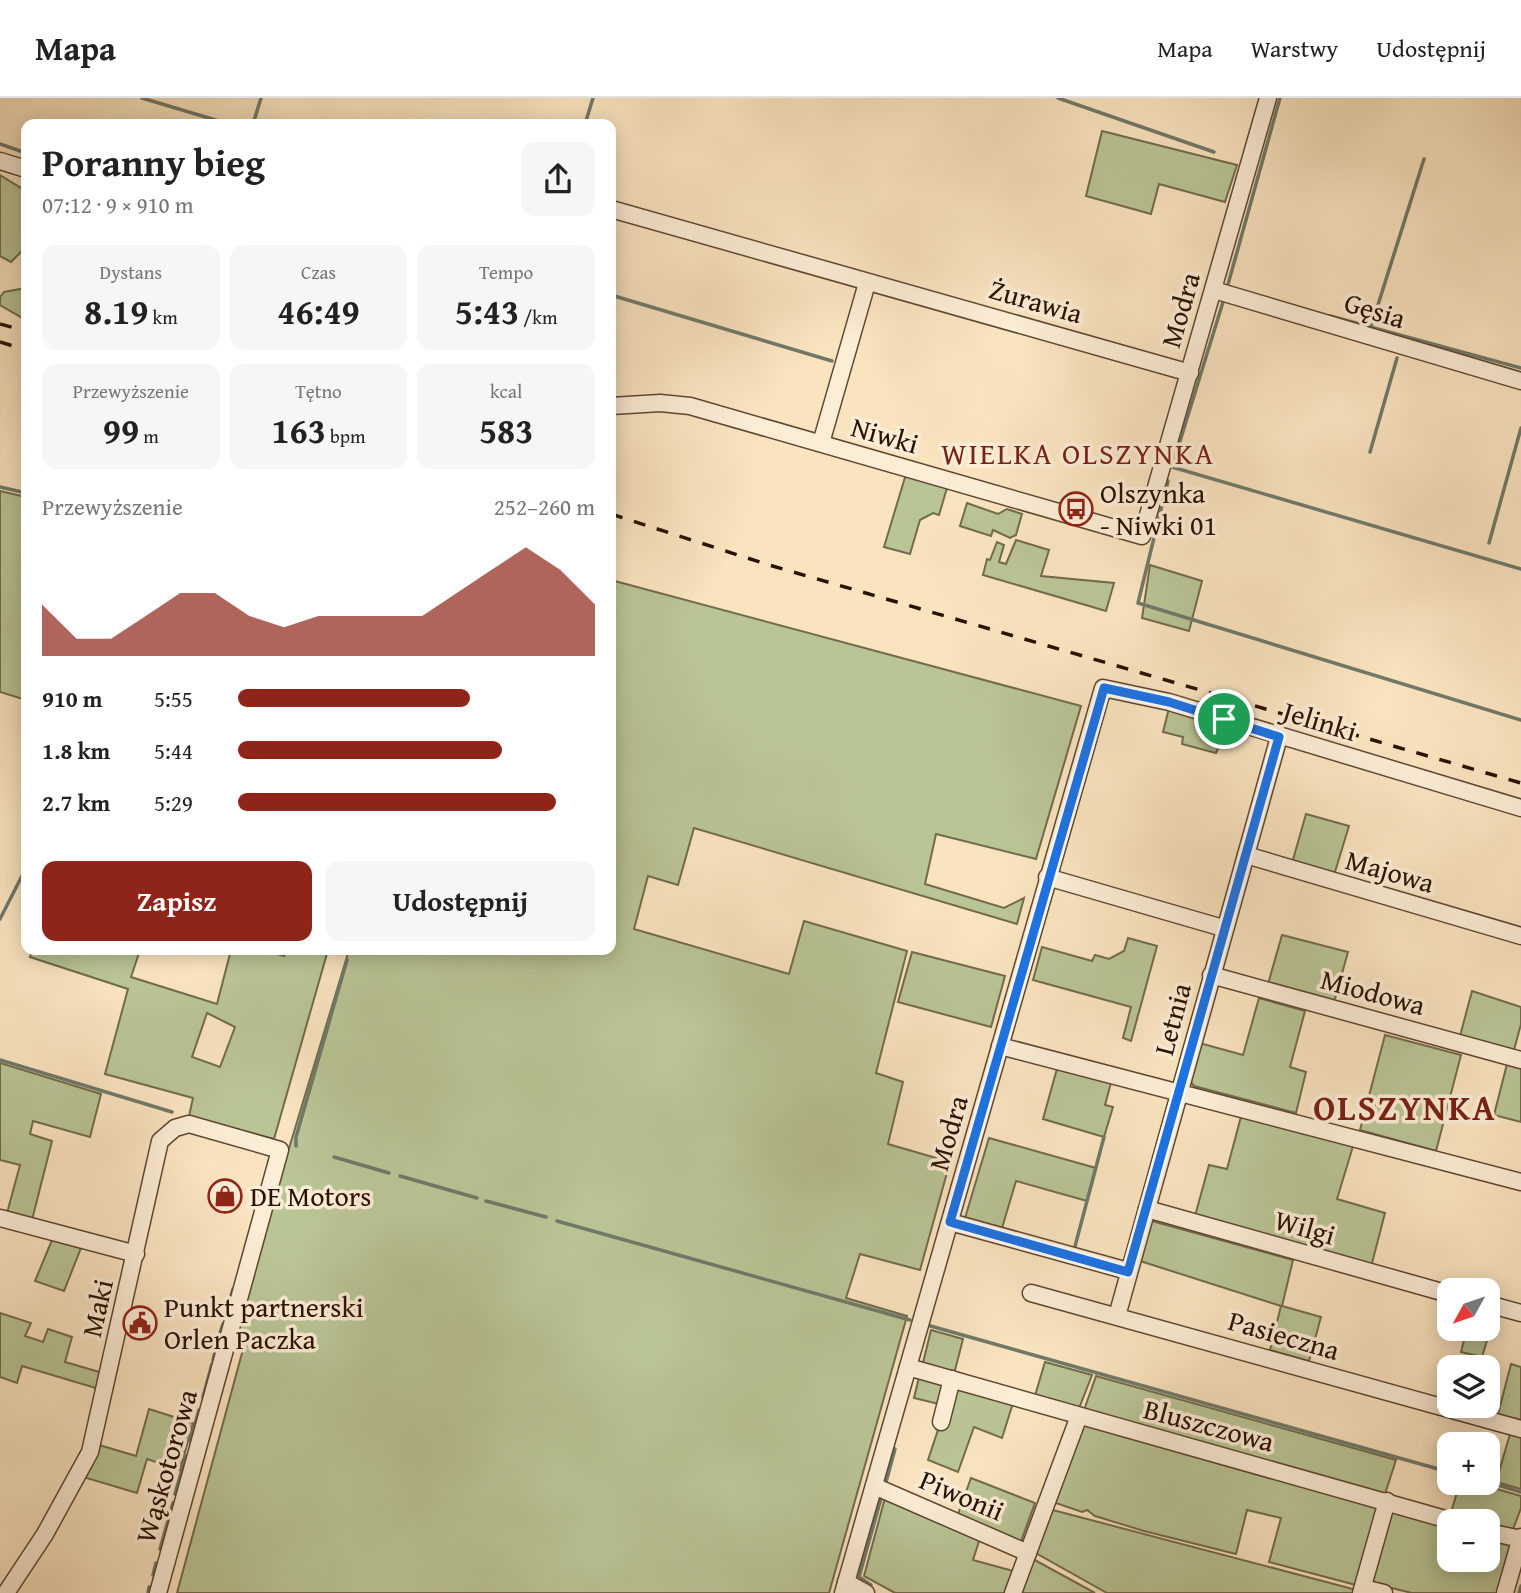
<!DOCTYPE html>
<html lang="pl">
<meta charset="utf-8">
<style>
:root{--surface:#fff;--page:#f6f6f6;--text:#222;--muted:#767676;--line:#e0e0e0;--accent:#8f2418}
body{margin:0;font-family:"Gentium Book Plus",serif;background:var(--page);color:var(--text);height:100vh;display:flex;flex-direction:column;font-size:26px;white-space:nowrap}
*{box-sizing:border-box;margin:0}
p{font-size:23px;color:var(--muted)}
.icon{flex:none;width:38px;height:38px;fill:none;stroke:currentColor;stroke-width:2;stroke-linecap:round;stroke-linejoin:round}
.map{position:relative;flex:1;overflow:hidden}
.sheet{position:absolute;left:21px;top:21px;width:595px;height:836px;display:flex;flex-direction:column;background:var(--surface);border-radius:14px;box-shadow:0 4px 18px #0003}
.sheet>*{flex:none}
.needle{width:46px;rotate:230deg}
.tools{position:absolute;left:1437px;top:1180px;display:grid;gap:14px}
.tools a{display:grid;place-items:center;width:63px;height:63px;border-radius:14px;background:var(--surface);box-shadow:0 4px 18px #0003;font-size:35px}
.pin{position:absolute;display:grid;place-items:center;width:60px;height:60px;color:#fff;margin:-30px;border:4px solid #fff;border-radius:50%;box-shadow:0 2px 7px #0007}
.round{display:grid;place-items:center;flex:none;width:74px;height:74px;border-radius:14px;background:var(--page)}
.overview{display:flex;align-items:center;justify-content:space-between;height:119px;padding:0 21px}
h1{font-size:38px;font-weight:700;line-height:52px}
.stats{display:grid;grid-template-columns:repeat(3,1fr);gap:10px;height:119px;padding:7px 21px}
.stats div{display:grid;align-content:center;border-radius:14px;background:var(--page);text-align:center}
.stats b{font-size:35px;font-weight:700}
.stats small{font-size:19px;font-weight:400}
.stats p{font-size:19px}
.chart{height:196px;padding:14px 21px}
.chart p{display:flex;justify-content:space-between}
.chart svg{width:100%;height:126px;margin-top:7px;fill:var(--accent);opacity:.7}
.primary-button{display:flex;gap:14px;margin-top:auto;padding:14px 21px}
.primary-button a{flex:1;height:80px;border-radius:14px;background:var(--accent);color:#fff;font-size:28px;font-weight:700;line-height:80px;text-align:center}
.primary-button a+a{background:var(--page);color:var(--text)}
ul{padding:0 21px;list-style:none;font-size:23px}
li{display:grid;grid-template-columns:112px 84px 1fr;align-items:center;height:52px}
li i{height:18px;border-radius:9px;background:var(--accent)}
header{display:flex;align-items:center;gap:42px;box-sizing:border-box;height:98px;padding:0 35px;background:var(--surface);border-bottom:2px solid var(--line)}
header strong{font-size:33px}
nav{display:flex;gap:38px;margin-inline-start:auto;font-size:24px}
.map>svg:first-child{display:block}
.green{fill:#bac596;stroke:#726b4c;stroke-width:2;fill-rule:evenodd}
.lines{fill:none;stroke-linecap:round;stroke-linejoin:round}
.stream{stroke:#707969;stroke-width:3.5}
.minor-casing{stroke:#5e4631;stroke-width:19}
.minor{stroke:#fcedd6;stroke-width:16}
.rail{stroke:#2a1101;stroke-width:3.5;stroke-dasharray:12 12;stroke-linecap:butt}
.route-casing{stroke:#fff;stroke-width:14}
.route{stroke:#1a73e8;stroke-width:9}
.labels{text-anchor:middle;stroke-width:7;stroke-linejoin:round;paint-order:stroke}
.street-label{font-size:28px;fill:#2a1101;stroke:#fcedd6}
.poi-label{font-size:28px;fill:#2a1101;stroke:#fcedd6;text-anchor:start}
.neighbourhood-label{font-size:30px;letter-spacing:2px;fill:#7a1f14;stroke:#fcedd6}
.district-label{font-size:35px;font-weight:bold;letter-spacing:2px;fill:#7a1f14;stroke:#fcedd6}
</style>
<header>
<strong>Mapa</strong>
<nav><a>Mapa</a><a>Warstwy</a><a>Udostępnij</a></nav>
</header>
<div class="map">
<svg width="1521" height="1495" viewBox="0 0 1521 1495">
<rect width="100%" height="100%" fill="#fae4c0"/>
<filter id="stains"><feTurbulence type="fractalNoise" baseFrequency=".00286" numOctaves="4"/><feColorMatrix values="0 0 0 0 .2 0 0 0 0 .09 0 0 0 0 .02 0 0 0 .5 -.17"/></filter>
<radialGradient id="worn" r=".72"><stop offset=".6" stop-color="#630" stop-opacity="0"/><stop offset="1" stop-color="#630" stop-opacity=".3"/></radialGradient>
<g class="green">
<path d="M1102,33L1237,67L1225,104L1159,86L1151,116L1086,98Z"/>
<path d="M0,77L26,93V149L11,164L0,158Z"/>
<path d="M26,190V222L0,207V199L4,194Z"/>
<path d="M906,376L947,390L939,417L933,415L920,422L910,456L884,449Z"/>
<path d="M0,393L26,399V602L0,594Z"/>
<path d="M967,405L998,416L1007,411L1022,416L1016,437L1010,440L993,432L991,438L960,428Z"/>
<path d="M1016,442L1049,452L1041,478L1114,485L1106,513L983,477L987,461L990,462L997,444L1004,447L999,464L1006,466Z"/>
<path d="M1150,467L1202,483L1189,533L1142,520Z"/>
<path d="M611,482L1081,608L1036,761L936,736L925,786L1004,810L1024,800L1017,826L694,730L678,787L648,778L634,831L789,876L804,823L907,853L876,975L903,984L888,1046L950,1064L920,1172L860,1156L846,1200L907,1218L829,1495H177L245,1244L231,1242L349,852H611Z"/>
<path d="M1169,610L1228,629L1216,655L1182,646L1183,639L1163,634Z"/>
<path d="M1306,716L1349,728L1334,777L1292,765Z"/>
<path d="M1282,837L1348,854L1334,904L1268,886Z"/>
<path d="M1128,840L1157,848L1131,943L1123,940L1131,909L1033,882L1042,849L1092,863L1095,857L1109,861L1124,853Z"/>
<path d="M32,852H140L131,879L217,906L231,852H264L284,858L287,852H328L274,1041L189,1018L193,1000L105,976L128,891L30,859ZM207,915L235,929L220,969L192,959Z"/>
<path d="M912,854L1005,878L991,929L898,904Z"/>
<path d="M1472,893L1521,909V926L1514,952L1460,938Z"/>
<path d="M1259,900L1305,913L1290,969L1306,974L1296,1015L1194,988L1189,982L1196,944L1243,957Z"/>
<path d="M1385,937L1461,957L1436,1053L1360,1032Z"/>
<path d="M0,965L101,996L90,1039L33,1023L30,1036L52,1043L32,1122L7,1115L20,1067L0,1062Z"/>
<path d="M1507,966L1521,970V1024L1494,1017Z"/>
<path d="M1058,967L1112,981L1105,1007L1113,1009L1104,1039L1043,1021Z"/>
<path d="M1242,1015L1354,1045L1337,1101L1385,1115L1371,1169L1195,1118L1209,1067L1227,1071Z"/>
<path d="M989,1040L1096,1070L1087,1103L1016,1083L1002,1130L965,1120Z"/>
<path d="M1148,1122L1293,1162L1282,1208L1321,1219L1309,1263L1270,1252L1281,1208L1137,1162Z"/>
<path d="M52,1142L81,1150L64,1193L35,1183Z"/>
<path d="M1488,1214L1495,1216L1482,1259L1461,1254L1467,1230H1488Z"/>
<path d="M0,1215L31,1225L25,1238L43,1244L48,1231L72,1239L65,1264L103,1275L99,1291L22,1268L17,1285L0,1279Z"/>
<path d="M931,1232L963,1241L954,1276L922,1269Z"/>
<path d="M1045,1264L1092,1277L1078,1313L1034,1301Z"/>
<path d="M1511,1266L1521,1269V1322L1498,1316Z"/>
<path d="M920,1275L942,1281L943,1307L914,1300Z"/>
<path d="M1096,1278L1396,1362L1384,1399L1083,1315Z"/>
<path d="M954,1284L1014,1302L1002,1340L974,1329L958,1374L928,1362Z"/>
<path d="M149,1311L193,1325L180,1372L147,1361L137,1395L83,1379L99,1347L136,1358Z"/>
<path d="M1083,1326L1381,1407L1356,1487L1269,1464L1281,1420L1247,1412L1236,1456L1144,1433L1095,1418L1087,1412L1082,1414L1056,1405L1057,1394Z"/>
<path d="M1510,1336L1521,1339V1391L1496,1384Z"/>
<path d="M971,1380L1035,1405L1020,1446L957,1419Z"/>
<path d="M1460,1384H1473L1521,1398V1410L1512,1434L1488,1429V1423H1465L1450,1418Z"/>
<path d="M886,1396L981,1437L973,1462L1017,1474L1009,1495H895L864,1478Z"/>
<path d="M1049,1411L1353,1491L1355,1495H1107L1034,1454Z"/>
<path d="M1395,1412L1449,1428V1461H1488V1440L1511,1447L1498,1495H1412L1375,1486L1369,1475L1387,1421Z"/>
<path d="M1031,1460L1095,1495H1018Z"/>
</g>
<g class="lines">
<g class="stream">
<path d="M142,0L229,26"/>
<path d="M1058,0L1214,54"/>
<path d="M253,26L261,0"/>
<path d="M585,26L593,0"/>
<path d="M0,46L26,55"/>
<path d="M1227,190L1280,0"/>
<path d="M611,197L832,263"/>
<path d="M1223,204L1172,369L1521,471"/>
<path d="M1330,218L1521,270"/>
<path d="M1371,229L1424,61"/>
<path d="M1370,354L1397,260"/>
<path d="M1168,383L1138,505L1521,622"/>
<path d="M0,389L26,395"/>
<path d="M1489,445L1521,330"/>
<path d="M0,821L26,770"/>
<path d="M0,962L172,1014"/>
<path d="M296,1048V1039L347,862"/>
<path d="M334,1059L389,1075"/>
<path d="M400,1078L477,1100"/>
<path d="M486,1103L546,1119"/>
<path d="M557,1123L910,1222"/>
<path d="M1074,1152L1104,1039"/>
<path d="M226,1215L233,1191"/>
<path d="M927,1227L1449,1374"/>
<path d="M220,1235L223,1226"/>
<path d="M213,1262L217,1247"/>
<path d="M203,1299L212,1266"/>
<path d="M190,1343L199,1312"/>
<path d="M886,1384L895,1351"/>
<path d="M1488,1384L1521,1394"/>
<path d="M175,1396L186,1358"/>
<path d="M160,1451L173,1405"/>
<path d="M153,1477L156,1465"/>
<path d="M871,1487L859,1479L882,1397"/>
<path d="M148,1495L149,1489"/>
<path d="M1519,1495L1521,1488"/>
</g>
<defs>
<g id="minor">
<path d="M0,63L26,71"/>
<path d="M611,111L1190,275"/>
<path d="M1214,192L1521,283"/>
<path d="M611,308L660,305L690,308L1142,438L1268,0"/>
<path d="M821,345L867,185"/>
<path d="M1246,757L1521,838"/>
<path d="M1047,779L1223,830"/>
<path d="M1211,877L1521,962"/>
<path d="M1000,948L1521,1084"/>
<path d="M1147,1111L1449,1196"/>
<path d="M0,1120L136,1156"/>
<path d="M950,1124L1128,1173"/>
<path d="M1031,1195L1521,1331"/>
<path d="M1488,1206L1521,1215"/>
<path d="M1117,1218L1279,639"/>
<path d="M908,1269L1452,1423"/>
<path d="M941,1324L952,1281"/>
<path d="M874,1388L1028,1455"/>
<path d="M1488,1434L1521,1441"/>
<path d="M846,1484L866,1495"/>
<path d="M1363,1490L1384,1495"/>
<path d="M6,1495L45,1436L90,1354L160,1043L175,1030L189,1026L280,1052L158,1495"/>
<path d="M843,1495L1103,590L1169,604L1521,710"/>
<path d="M1013,1495L1079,1318"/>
<path d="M1361,1495L1387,1403"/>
<path d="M1505,1495L1521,1439"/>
</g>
</defs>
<use href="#minor" class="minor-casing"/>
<use href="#minor" class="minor"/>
<g class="rail">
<path d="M0,226L26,233"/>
<path d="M0,244L26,252"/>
<path d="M611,416L769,467L1521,685"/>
</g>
</g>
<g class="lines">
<defs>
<path id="route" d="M1104,590L1169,604L1279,639L1128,1174L950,1124Z"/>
</defs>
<use href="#route" class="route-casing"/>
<use href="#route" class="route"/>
</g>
<defs>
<symbol id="bus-ring" viewBox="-11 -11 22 22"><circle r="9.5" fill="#fcedd6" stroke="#8f2418" stroke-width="1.5"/><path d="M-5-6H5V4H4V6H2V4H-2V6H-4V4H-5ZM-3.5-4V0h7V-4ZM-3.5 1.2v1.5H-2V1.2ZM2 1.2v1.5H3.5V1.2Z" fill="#8f2418"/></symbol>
<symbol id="shop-ring" viewBox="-11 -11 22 22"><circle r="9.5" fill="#fcedd6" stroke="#8f2418" stroke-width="1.5"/><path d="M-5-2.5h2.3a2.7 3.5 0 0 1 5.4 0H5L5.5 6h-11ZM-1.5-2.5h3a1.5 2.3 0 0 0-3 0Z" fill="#8f2418"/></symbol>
<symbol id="civic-ring" viewBox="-11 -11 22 22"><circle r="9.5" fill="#fcedd6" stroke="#8f2418" stroke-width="1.5"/><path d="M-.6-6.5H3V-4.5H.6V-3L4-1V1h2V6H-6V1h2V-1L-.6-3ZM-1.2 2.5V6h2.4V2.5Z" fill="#8f2418"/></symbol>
</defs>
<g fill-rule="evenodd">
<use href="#bus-ring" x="1057" y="392" width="38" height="38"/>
<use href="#shop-ring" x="206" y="1079" width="38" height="38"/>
<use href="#civic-ring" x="121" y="1206" width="38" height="38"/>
</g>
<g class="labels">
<g class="street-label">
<text transform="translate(1036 203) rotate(16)" y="10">Żurawia</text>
<text transform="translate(1180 212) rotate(-74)" y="10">Modra</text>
<text transform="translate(1375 212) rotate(17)" y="10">Gęsia</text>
<text transform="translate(885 337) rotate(16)" y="10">Niwki</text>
<text transform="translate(1320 623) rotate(17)" y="10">Jelinki</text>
<text transform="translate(1390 773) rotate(16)" y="10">Majowa</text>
<text transform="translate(1373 894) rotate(15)" y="10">Miodowa</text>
<text transform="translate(1172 921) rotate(-75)" y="10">Letnia</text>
<text transform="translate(948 1035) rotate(-74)" y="10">Modra</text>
<text transform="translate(1305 1129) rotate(16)" y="10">Wilgi</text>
<text transform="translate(97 1210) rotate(-77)" y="10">Maki</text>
<text transform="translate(1284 1237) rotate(16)" y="10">Pasieczna</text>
<text transform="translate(1209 1327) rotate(15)" y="10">Bluszczowa</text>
<text transform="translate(166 1368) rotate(-74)" y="10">Wąskotorowa</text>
<text transform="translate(962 1397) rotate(23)" y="10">Piwonii</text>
</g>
<g class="poi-label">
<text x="1100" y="405">Olszynka<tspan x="1100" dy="32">- Niwki 01</tspan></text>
<text x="250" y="1108">DE Motors</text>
<text x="164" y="1219">Punkt partnerski<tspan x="164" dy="32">Orlen Paczka</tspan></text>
</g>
<g class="neighbourhood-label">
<text x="1078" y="366">WIELKA OLSZYNKA</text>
</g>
<g class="district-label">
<text x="1405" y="1022">OLSZYNKA</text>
</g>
</g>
<rect width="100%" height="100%" filter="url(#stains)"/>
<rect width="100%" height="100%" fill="url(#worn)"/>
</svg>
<div class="tools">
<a><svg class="needle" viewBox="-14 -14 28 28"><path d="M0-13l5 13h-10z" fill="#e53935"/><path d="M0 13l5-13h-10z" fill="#767676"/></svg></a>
<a><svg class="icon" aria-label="layers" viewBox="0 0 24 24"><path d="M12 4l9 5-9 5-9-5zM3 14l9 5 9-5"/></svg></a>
<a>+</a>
<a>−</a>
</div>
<div class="pin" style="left:1224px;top:621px;background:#1e9e55"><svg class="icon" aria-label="arrive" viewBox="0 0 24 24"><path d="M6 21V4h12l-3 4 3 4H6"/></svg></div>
<section class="sheet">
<div class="overview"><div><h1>Poranny bieg</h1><p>07:12 · 9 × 910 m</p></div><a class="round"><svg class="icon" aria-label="share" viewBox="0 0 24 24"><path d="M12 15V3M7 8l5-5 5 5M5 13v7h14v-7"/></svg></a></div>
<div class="stats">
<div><p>Dystans</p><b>8.19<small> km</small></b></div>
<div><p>Czas</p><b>46:49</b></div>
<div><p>Tempo</p><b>5:43<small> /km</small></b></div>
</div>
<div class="stats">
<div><p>Przewyższenie</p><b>99<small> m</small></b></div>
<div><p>Tętno</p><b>163<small> bpm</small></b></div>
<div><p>kcal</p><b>583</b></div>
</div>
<div class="chart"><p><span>Przewyższenie</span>252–260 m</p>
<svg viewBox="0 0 160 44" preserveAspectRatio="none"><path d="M0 44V26L10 38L20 38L30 30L40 22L50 22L60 30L70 34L80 30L90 30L100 30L110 30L120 22L130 14L140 6L150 14L160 26V44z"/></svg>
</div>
<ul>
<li><b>910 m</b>5:55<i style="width:65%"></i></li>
<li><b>1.8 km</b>5:44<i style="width:74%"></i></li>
<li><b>2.7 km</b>5:29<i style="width:89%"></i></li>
</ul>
<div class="primary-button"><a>Zapisz</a><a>Udostępnij</a></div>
</section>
</div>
